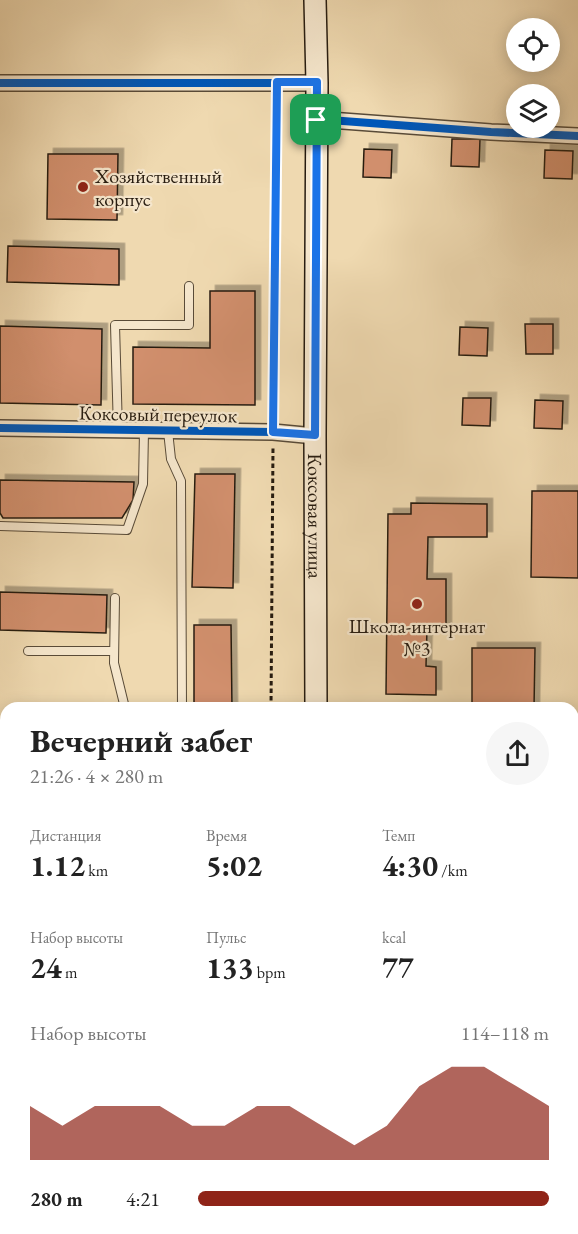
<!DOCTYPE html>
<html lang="ru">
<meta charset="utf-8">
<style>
:root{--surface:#fff;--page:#f6f6f6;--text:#222;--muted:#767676;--accent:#8f2418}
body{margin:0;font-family:"EB Garamond",serif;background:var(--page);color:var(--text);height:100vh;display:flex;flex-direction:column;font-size:22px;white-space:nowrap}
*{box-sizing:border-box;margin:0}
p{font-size:20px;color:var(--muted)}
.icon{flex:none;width:33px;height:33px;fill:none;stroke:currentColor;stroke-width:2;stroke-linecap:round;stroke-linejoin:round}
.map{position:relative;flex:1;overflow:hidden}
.details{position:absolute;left:0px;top:702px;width:579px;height:532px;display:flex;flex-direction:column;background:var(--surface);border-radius:18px 18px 0 0;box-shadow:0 3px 15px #0003}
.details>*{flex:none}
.fabs{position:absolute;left:506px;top:18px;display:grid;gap:12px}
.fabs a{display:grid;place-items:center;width:54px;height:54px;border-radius:50%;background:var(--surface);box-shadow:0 3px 15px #0003;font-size:30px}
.pin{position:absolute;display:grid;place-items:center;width:51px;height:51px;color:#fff;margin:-26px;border-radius:12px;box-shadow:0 3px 9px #0006}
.round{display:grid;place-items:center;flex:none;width:63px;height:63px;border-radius:32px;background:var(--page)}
.headline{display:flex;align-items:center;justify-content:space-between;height:102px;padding:0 30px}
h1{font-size:33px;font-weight:700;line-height:45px}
.figures{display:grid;grid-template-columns:repeat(3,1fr);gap:9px;height:102px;padding:6px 30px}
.figures div{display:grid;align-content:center}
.figures b{font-size:30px;font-weight:700}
.figures small{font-size:16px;font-weight:400}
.figures p{font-size:16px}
.chart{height:168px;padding:12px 30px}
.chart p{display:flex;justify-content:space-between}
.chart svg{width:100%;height:108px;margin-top:6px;fill:var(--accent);opacity:.7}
ul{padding:0 30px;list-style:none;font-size:20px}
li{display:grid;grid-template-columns:96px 72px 1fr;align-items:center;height:45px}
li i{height:15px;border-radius:8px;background:var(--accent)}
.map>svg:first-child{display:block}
.building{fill:#d18f6d;stroke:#271c10;stroke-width:1.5;filter:url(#shadow)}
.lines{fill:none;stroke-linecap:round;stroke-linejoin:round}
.service-casing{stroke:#594b38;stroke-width:10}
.minor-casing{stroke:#594b38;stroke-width:18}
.secondary-casing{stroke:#271c10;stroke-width:24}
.path{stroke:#271c10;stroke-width:3;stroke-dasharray:4.5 3;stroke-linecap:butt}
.service{stroke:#f5e6cc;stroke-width:8}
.minor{stroke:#f5e6cc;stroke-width:15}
.secondary{stroke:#f5e6cc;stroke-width:21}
.cycleway-casing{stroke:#f5e6cc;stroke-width:11}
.cycleway{stroke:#0057b8;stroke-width:8}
.route-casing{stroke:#fff;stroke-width:12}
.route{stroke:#1a73e8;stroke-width:8}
.poi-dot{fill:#8f2418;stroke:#f5e6cc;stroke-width:2}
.labels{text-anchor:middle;stroke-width:4.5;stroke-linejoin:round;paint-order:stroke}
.poi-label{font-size:20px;fill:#271c10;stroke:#f5e6cc;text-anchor:start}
.street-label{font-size:20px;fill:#271c10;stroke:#f5e6cc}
</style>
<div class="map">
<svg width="578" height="1234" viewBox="0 0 578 1234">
<defs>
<filter id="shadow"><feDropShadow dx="5.5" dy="-5.5" stdDeviation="0" flood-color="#0004"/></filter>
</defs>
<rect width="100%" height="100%" fill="#efd9b0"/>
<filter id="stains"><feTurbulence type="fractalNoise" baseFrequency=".00333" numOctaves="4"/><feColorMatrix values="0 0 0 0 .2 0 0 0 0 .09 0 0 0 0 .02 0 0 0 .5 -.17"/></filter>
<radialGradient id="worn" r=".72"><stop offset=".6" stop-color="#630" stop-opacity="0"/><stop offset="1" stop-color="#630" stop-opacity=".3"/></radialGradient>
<g class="building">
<path d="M452,139H480L479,167L451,166Z"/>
<path d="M364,149L392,150L391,178L363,177Z"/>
<path d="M545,150L573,151L572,179L544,178Z"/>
<path d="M48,154H118L117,220L47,219Z"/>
<path d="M8,246L119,249V285L7,282Z"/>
<path d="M210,291H255V405L133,404V347L210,348Z"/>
<path d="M525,324H553V354H526Z"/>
<path d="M0,326L102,329L101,405L0,403Z"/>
<path d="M460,327L488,328L487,356L459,355Z"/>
<path d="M463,398H491L490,426L462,425Z"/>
<path d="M535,400L563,401L562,429L534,428Z"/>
<path d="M195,474H235L233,588L192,587Z"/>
<path d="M0,480L134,482L133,500L122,518H3L0,513Z"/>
<path d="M532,491H578V578L531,577Z"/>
<path d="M411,503L487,504V537H428L427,579H446V629L427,628L426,666L436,667V695L386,694L388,514H411Z"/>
<path d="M0,592L107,595L106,633L0,630Z"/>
<path d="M194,625H231L232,708H194Z"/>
<path d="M472,648H535L534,708H472Z"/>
<path d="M211,1228H249L248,1234H211Z"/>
</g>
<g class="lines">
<defs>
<g id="service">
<path d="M118,431L115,325H189V286"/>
<path d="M168,431L171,459L181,481L182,708"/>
<path d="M0,526L127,530L143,484L144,431"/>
<path d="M115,598L114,663L125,708"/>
<path d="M28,651H114"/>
<path d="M181,1228V1234"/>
</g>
<g id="minor">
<path d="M0,83H317"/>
<path d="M316,119L491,132L578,136"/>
<path d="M0,428L273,432L315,436"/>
<path d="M0,765H6"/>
<path d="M573,1062H578"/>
<path d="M460,1228V1234"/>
</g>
<g id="secondary">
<path id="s1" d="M315,0L317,83L315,436L316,708"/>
<path d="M318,1234V1228"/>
</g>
</defs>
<use href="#service" class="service-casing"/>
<use href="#minor" class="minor-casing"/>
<use href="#secondary" class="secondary-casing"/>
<g class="path">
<path d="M273,417L277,99"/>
<path d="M271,708L273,447"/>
<path d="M271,1234V1228"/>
</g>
<use href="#service" class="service"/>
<use href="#minor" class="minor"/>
<use href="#secondary" class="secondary"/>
<defs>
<g id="cycleway">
<path d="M0,83H317"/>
<path d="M316,119L491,132L578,136"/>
<path d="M0,428L273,432L315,436"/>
</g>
</defs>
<use href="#cycleway" class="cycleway-casing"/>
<use href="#cycleway" class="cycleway"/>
</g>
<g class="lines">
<defs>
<path id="route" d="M277,82H317L315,435L273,432Z"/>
</defs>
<use href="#route" class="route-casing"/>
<use href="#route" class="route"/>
</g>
<g class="poi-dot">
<circle cx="83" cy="187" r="6"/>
<circle cx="417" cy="604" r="6"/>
</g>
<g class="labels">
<g class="poi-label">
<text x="95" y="183">Хозяйственный<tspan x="95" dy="23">корпус</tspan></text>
<text x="417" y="633" text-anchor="middle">Школа-интернат<tspan x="417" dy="23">№3</tspan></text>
</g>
<g class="street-label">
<text transform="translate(158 414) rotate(1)" y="7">Коксовый переулок</text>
<text dy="7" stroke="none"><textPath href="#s1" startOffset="516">Коксовая улица</textPath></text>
</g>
</g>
<rect width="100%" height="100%" filter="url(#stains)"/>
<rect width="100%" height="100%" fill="url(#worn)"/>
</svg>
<div class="fabs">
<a><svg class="icon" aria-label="locate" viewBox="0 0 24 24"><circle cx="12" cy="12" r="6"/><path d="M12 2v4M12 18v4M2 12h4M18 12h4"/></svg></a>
<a><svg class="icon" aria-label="layers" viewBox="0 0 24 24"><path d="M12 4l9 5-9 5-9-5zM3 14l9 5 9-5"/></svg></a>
</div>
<div class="pin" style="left:316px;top:120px;background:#1e9e55"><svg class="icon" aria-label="arrive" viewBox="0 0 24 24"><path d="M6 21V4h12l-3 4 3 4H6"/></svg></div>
<section class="details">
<div class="headline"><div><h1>Вечерний забег</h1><p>21:26 · 4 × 280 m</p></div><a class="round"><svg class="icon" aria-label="share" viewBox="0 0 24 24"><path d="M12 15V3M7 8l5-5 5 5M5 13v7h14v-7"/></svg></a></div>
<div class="figures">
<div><p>Дистанция</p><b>1.12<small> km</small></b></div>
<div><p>Время</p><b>5:02</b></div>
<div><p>Темп</p><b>4:30<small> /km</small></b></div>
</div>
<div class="figures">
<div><p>Набор высоты</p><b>24<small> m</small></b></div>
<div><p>Пульс</p><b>133<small> bpm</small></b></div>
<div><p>kcal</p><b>77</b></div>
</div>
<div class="chart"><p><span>Набор высоты</span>114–118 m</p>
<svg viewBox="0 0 160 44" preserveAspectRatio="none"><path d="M0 44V22L10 30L20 22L30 22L40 22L50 30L60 30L70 22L80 22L90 30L100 38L110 30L120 14L130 6L140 6L150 14L160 22V44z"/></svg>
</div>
<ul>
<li><b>280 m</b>4:21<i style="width:100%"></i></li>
</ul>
</section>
</div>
